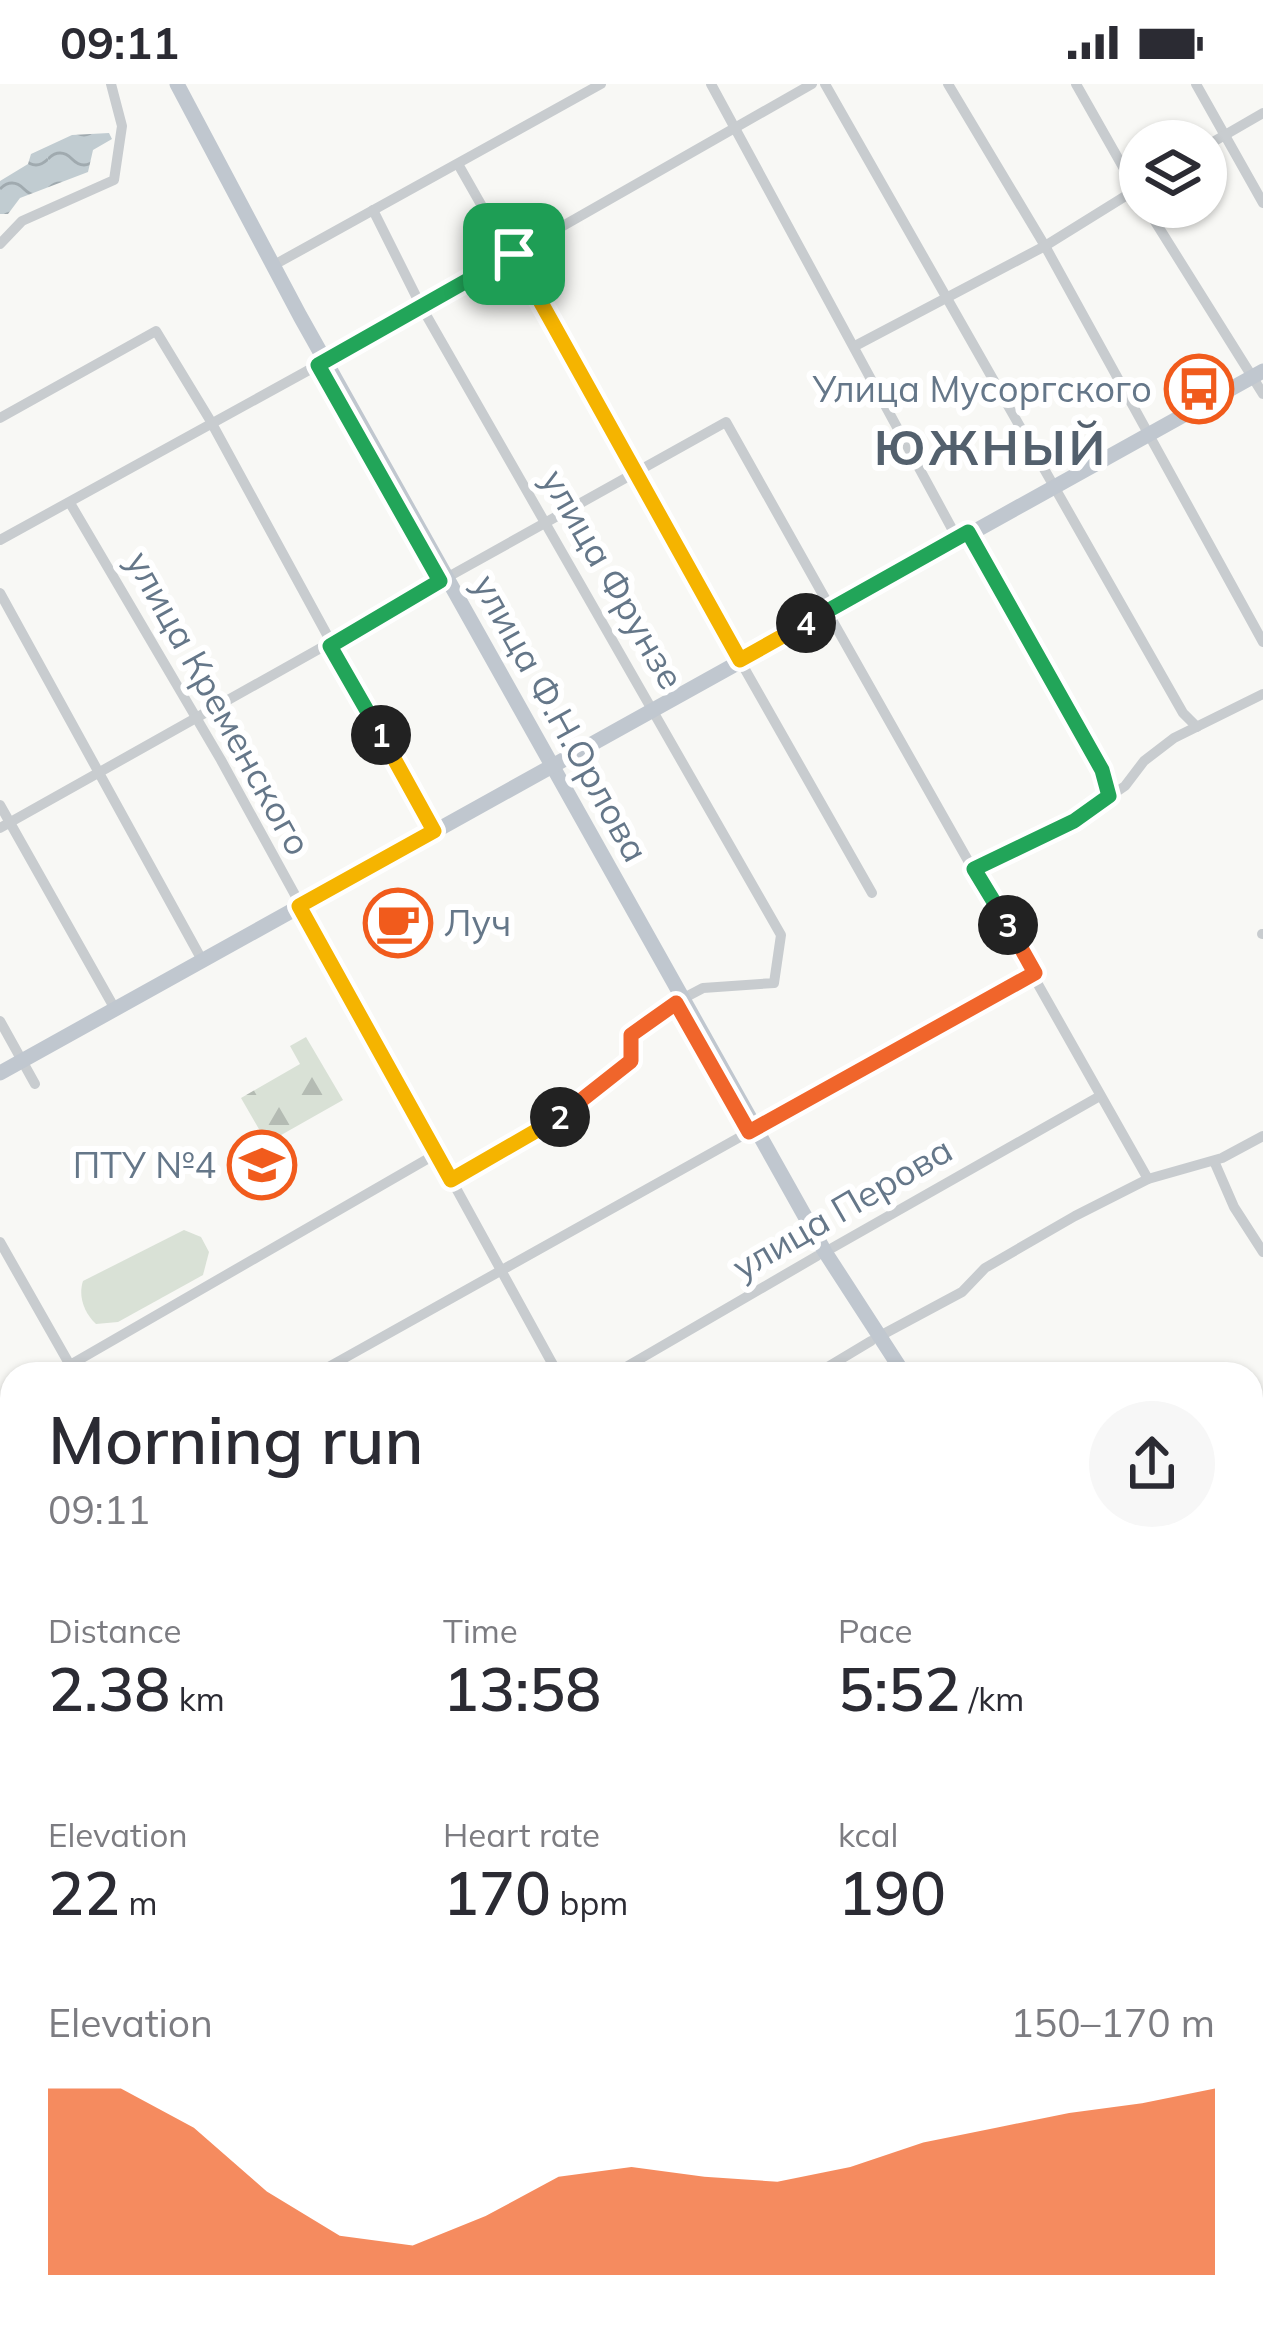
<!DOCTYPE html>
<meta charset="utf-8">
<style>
:root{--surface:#fff;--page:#f7f7f7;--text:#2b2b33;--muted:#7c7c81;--accent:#f15b1c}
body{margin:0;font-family:Mulish,sans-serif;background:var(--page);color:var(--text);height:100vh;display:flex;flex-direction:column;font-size:45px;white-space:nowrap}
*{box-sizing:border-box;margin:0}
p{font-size:39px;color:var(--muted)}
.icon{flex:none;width:66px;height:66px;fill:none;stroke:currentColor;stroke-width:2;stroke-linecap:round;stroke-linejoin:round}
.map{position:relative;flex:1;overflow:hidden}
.sheet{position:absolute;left:0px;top:1278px;width:1263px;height:975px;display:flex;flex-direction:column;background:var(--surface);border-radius:36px 36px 0 0;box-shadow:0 3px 9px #0004}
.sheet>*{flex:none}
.buttons{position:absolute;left:1119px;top:36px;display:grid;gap:24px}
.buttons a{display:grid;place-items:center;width:108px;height:108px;border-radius:50%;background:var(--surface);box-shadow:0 3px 9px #0004;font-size:60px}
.pin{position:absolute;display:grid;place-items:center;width:102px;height:102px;color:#fff;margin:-51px;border-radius:24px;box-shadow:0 6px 18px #0006}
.km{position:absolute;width:60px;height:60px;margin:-30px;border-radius:50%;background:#222;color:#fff;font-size:33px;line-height:60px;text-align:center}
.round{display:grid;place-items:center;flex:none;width:126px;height:126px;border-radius:63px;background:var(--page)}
.overview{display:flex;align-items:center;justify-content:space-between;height:204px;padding:0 48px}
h1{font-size:66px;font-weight:600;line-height:90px}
.figures{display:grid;grid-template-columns:repeat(3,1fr);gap:18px;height:204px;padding:12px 48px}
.figures div{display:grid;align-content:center}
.figures b{font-size:60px;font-weight:600}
.figures small{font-size:33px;font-weight:400}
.figures p{font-size:33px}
.chart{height:336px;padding:24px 48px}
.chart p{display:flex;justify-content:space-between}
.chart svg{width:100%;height:216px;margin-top:12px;fill:var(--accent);opacity:.7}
.status{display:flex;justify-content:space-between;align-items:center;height:84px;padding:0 60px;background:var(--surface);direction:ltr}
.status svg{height:33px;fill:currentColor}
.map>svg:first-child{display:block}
.grass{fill:#d9e1d6}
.forest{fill:url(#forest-firs)}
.water{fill:url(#water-waves)}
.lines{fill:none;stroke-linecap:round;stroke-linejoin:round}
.stream{stroke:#c1ccd1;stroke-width:3}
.street{stroke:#c8cccf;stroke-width:10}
.secondary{stroke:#c0c7cf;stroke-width:15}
.split-1-casing{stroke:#fff;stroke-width:24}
.split-2-casing{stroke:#fff;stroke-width:24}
.split-3-casing{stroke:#fff;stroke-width:24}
.split-4-casing{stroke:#fff;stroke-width:24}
.split-5-casing{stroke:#fff;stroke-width:24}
.split-1{stroke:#22a559;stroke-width:15}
.split-2{stroke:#f5b400;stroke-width:15}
.split-3{stroke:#f0652b;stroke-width:15}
.split-4{stroke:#22a559;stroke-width:15}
.split-5{stroke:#f5b400;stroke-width:15}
.labels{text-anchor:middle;stroke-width:12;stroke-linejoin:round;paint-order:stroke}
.poi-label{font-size:36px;fill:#657789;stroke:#fff;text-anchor:end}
.street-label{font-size:36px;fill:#657789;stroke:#fff}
.district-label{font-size:48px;font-weight:bold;letter-spacing:3px;fill:#53606d;stroke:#fff}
</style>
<div class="status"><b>09:11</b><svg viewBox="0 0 49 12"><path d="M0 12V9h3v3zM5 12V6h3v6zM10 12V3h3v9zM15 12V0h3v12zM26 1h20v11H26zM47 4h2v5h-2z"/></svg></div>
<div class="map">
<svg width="1263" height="2252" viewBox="0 0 1263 2252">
<defs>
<pattern id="forest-firs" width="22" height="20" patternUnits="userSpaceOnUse" patternTransform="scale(3)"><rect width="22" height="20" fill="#d9e1d6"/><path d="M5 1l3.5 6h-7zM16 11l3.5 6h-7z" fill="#b4bbb3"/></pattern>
<pattern id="water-waves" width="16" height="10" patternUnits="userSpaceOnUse" patternTransform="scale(3)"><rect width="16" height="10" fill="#c1ccd1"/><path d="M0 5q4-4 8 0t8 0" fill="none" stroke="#a0aaaf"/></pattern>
</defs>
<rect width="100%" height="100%" fill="#f8f8f5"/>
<path class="grass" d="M184,1146L201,1153L209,1168L203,1191L118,1238L96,1240C84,1229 78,1212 83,1197Z"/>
<g class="forest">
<path d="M306,953L343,1016L267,1059L241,1014L300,980L290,962Z"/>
<path d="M12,2238L197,2241L209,2252H1Z"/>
</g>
<path class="water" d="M109,49L112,55L93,66L88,88L20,114L8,130H0V97L28,80L31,70L72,51Z"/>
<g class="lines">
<g class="stream">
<path d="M1251,1625L1263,1622"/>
<path d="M75,2252L86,2241"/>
</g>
<g class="street">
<path d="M711,0L957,454"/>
<path d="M825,0L1183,629L1197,643"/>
<path d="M948,0L1045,162L1263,558"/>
<path d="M1076,0L1140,113"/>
<path d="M1196,0L1263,119"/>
<path d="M1206,62L1263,29"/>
<path d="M458,80L872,809"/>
<path d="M1146,123L1263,310"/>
<path d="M373,126L421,222L781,851L774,899L703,904L684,914"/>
<path d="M0,160L22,137L114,96L122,42L111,0"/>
<path d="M274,181L601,0"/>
<path d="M855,262L1045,162L1140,103"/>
<path d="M326,277L812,0"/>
<path d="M0,334L156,247L210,336L434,747"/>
<path d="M70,419L221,676L558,1290"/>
<path d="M968,448L1103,686L1109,712"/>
<path d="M0,456L318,281"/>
<path d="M448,493L726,338L831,525"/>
<path d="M0,509L202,876"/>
<path d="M827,527L1148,1095"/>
<path d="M0,721L115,925"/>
<path d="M0,744L440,497"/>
<path d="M974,785L1074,737L1125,702L1144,677L1174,654L1263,610"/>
<path d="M1262,850H1263"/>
<path d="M0,937L35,1000"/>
<path d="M756,1044L1035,889"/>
<path d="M1214,1077L1234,1123L1263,1168"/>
<path d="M451,1096L577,1023L631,977V951L676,919"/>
<path d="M0,1158L75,1290"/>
<path d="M825,1168L1100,1012"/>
<path d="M878,1253L962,1208L985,1184L1075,1132L1148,1095L1222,1074L1263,1052"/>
<path d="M70,1281L436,1070"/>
<path d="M316,1290L749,1048"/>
<path d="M614,1290L817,1172"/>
<path d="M816,1290L871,1257"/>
<path d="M0,1477L12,1486"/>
<path d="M1251,1523L1263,1521"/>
<path d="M1251,1672L1263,1695"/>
<path d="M1251,1897L1263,1896"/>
<path d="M1251,2025L1263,2023"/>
<path d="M1251,2133L1263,2130"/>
<path d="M0,2140L12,2130"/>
<path d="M1251,2238L1263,2236"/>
<path d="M439,2241L450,2252"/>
<path d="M729,2241L736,2252"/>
<path d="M1023,2241L1027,2252"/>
<path d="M407,2252L418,2241"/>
<path d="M676,2252L687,2241"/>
<path d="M799,2252L835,2241"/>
<path d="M1178,2252L1233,2241"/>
</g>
<g class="secondary">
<path d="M177,0L300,232L825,1168L904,1290"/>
<path d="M0,989L1263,287"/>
<path d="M1251,1754L1263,1775"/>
</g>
</g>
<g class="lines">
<defs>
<path id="split-1" d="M381,651L330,562L440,497L318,281L514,170"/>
<path id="split-2" d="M381,651L434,747L299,822L451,1096L560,1033"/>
<path id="split-3" d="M560,1033L631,977V951L676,919L749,1048L1035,889L1008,841"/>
<path id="split-4" d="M806,539L968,448L1102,686L1109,712L1074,737L974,785L1008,841"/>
<path id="split-5" d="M514,170L740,576L806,539"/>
</defs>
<use href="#split-1" class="split-1-casing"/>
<use href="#split-2" class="split-2-casing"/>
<use href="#split-3" class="split-3-casing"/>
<use href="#split-4" class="split-4-casing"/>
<use href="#split-5" class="split-5-casing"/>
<use href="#split-1" class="split-1"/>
<use href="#split-2" class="split-2"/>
<use href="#split-3" class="split-3"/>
<use href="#split-4" class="split-4"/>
<use href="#split-5" class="split-5"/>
</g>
<defs>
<symbol id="bus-ring" viewBox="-11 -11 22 22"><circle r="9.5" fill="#fff" stroke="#f15b1c" stroke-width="1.5"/><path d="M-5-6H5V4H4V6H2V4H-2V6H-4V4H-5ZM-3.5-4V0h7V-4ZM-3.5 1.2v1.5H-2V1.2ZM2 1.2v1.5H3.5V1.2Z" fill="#f15b1c"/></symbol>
<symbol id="cafe-ring" viewBox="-11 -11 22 22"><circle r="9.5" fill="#fff" stroke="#f15b1c" stroke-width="1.5"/><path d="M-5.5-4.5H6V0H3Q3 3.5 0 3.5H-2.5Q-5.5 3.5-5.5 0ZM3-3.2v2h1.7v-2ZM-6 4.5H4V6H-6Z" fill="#f15b1c"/></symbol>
<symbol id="university-ring" viewBox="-11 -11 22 22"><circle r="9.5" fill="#fff" stroke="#f15b1c" stroke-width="1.5"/><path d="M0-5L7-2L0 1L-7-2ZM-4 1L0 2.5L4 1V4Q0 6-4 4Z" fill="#f15b1c"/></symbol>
</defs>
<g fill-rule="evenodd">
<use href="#bus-ring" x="1161" y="267" width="76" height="76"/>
<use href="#cafe-ring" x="360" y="801" width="76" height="76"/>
<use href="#university-ring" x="224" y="1043" width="76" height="76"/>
</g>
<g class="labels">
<g class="poi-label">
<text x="1152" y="318">Улица Мусоргского</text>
<text x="444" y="852" text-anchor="start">Луч</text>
<text x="216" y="1094">ПТУ №4</text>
</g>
<g class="street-label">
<text transform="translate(613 495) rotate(60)" y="13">улица Фрунзе</text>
<text transform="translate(219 619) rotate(61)" y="13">улица Кременского</text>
<text transform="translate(561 634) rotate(61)" y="13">улица Ф.Н.Орлова</text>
<text transform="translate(842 1124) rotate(-30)" y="13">улица Перова</text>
</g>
<g class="district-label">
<text x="991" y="381">ЮЖНЫЙ</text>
</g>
</g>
</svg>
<div class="buttons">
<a><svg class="icon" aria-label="layers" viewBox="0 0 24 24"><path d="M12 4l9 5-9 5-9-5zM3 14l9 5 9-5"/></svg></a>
</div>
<div class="pin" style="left:514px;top:170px;background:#1e9e55"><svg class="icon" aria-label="arrive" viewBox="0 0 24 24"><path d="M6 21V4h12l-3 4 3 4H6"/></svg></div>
<b class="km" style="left:381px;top:651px">1</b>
<b class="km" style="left:560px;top:1033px">2</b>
<b class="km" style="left:1008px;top:841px">3</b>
<b class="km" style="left:806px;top:539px">4</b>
<section class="sheet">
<div class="overview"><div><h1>Morning run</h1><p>09:11</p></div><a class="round"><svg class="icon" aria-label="share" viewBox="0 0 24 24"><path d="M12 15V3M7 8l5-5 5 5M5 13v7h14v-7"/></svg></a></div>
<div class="figures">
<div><p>Distance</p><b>2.38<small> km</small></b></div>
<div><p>Time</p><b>13:58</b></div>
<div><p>Pace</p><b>5:52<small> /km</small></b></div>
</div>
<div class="figures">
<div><p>Elevation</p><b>22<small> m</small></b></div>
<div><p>Heart rate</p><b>170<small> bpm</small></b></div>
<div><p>kcal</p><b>190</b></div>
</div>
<div class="chart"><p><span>Elevation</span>150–170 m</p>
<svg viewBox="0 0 160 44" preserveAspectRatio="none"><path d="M0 44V6L10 6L20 14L30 27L40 36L50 38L60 32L70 24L80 22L90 24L100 25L110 22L120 17L130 14L140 11L150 9L160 6V44z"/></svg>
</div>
</section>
</div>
